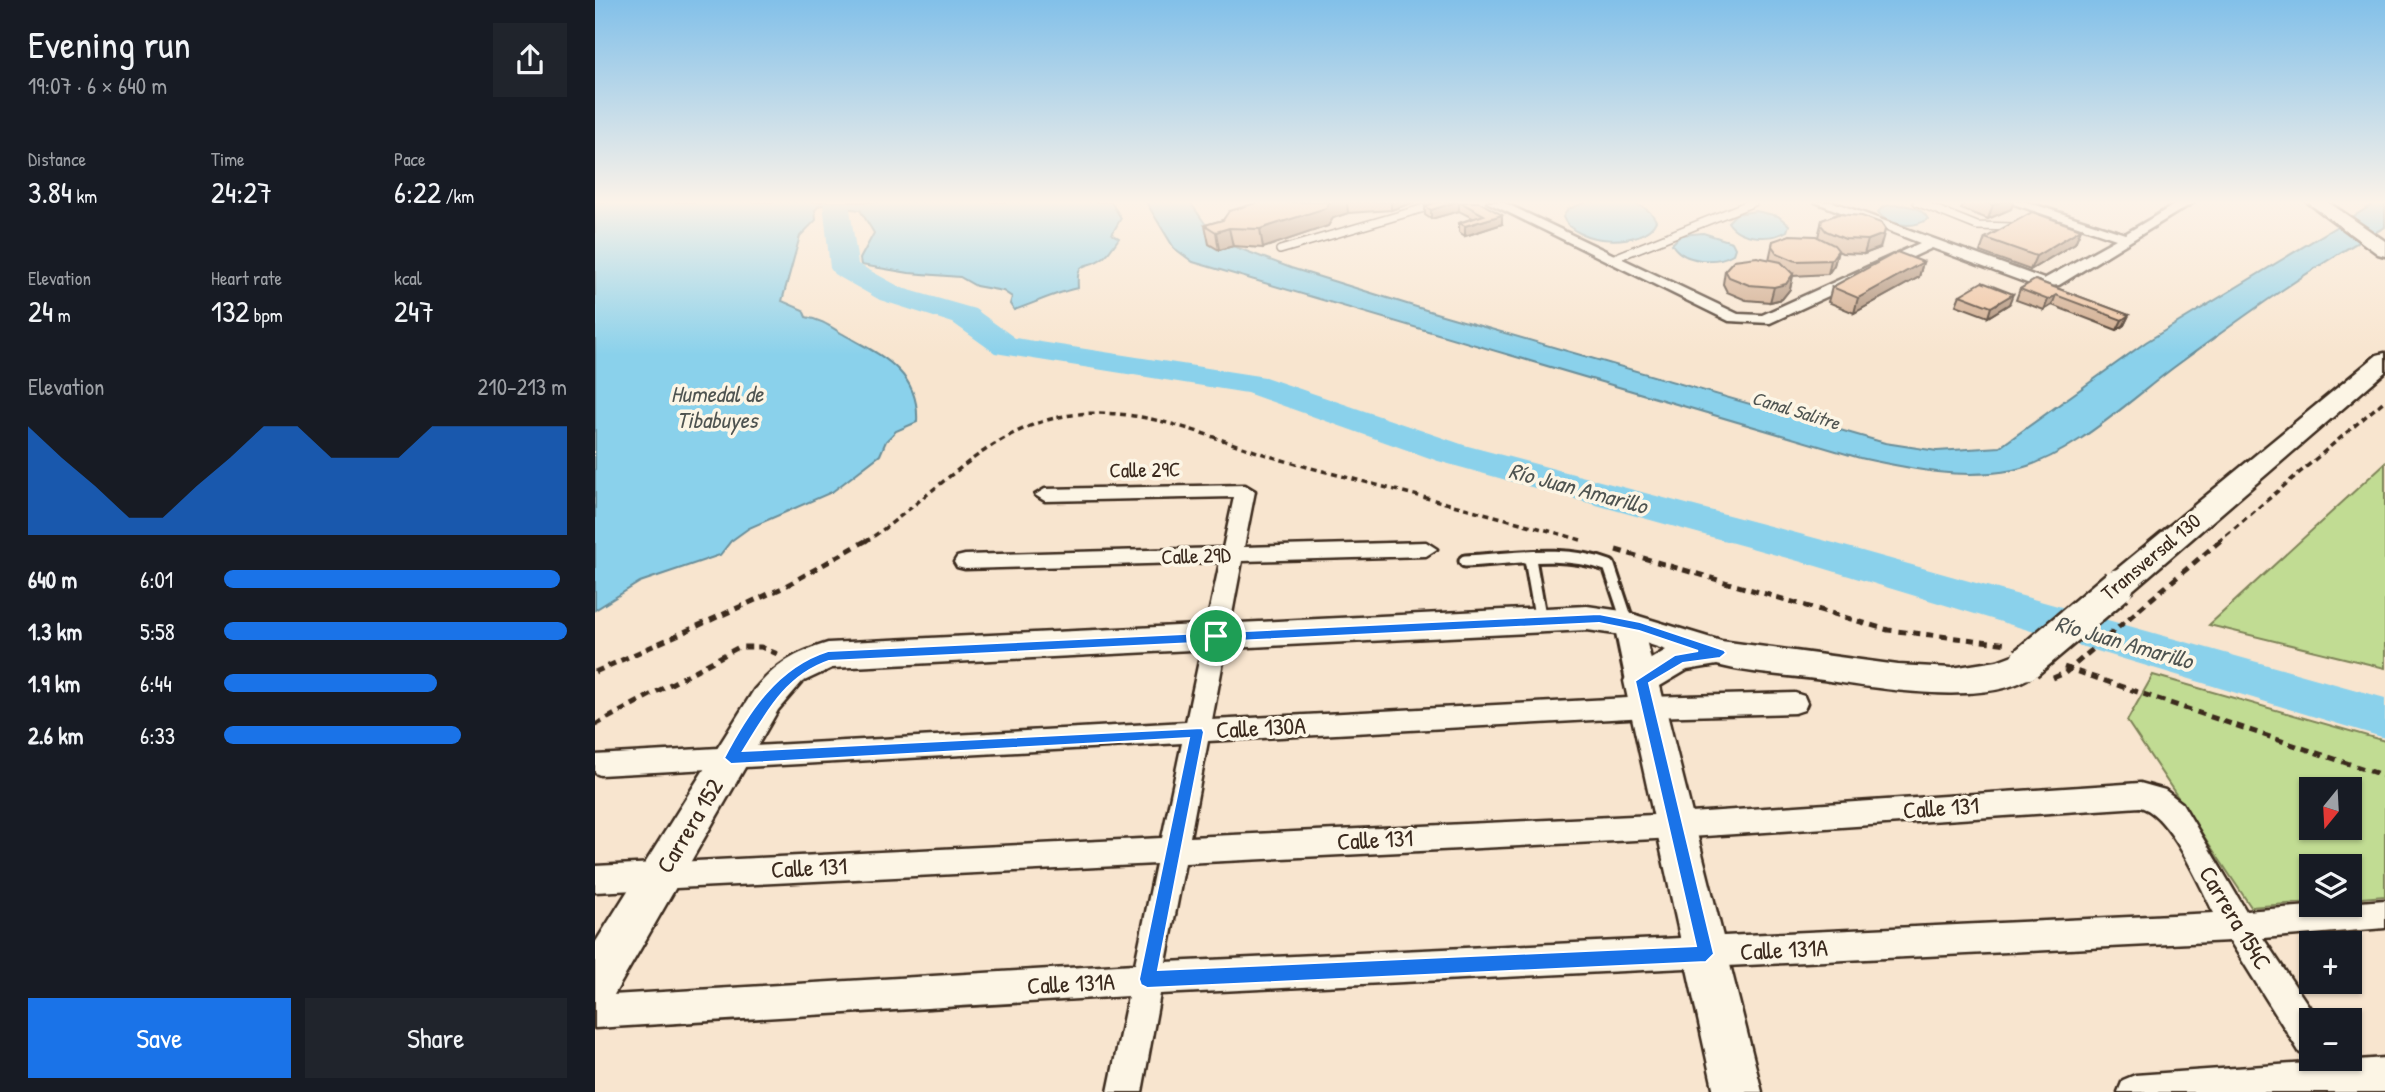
<!DOCTYPE html>
<meta charset="utf-8">
<style>
:root{--surface:#171b24;--page:#20242c;--text:#f1f3f6;--muted:#9ea1a6;--accent:#1a73e8}
body{margin:0;font-family:"Patrick Hand",sans-serif;background:var(--page);color:var(--text);height:100vh;display:flex;flex-direction:column;font-size:26px;white-space:nowrap}
*{box-sizing:border-box;margin:0}
p{font-size:23px;color:var(--muted)}
.icon{flex:none;width:38px;height:38px;fill:none;stroke:currentColor;stroke-width:2;stroke-linecap:round;stroke-linejoin:round}
.map{position:relative;flex:1;overflow:hidden}
.side{display:flex;flex-direction:column;background:var(--surface);width:595px}
.side>*{flex:none}
.needle{width:46px;rotate:198deg}
.fabs{position:absolute;left:1704px;top:777px;display:grid;gap:14px}
.fabs a{display:grid;place-items:center;width:63px;height:63px;border-radius:0px;background:var(--surface);box-shadow:0 2px 5px #0004;font-size:35px}
.pin{position:absolute;display:grid;place-items:center;width:60px;height:60px;color:#fff;margin:-30px;border:4px solid #fff;border-radius:50%;box-shadow:0 2px 7px #0007}
.round{display:grid;place-items:center;flex:none;width:74px;height:74px;border-radius:0px;background:var(--page)}
.summary{display:flex;align-items:center;justify-content:space-between;height:119px;padding:0 28px}
h1{font-size:38px;font-weight:600;line-height:52px}
.figures{display:grid;grid-template-columns:repeat(3,1fr);gap:10px;height:119px;padding:7px 28px}
.figures div{display:grid;align-content:center}
.figures b{font-size:30px;font-weight:600}
.figures small{font-size:19px;font-weight:400}
.figures p{font-size:19px}
.chart{height:196px;padding:14px 28px}
.chart p{display:flex;justify-content:space-between}
.chart svg{width:100%;height:126px;margin-top:7px;fill:var(--accent);opacity:.7}
.button{display:flex;gap:14px;margin-top:auto;padding:14px 28px}
.button a{flex:1;height:80px;border-radius:0px;background:var(--accent);color:#fff;font-size:28px;font-weight:600;line-height:80px;text-align:center}
.button a+a{background:var(--page);color:var(--text)}
ul{padding:0 28px;list-style:none;font-size:23px}
li{display:grid;grid-template-columns:112px 84px 1fr;align-items:center;height:52px}
li i{height:18px;border-radius:9px;background:var(--accent)}
main{display:flex;flex:1;min-height:0}
.map>svg:first-child{display:block}
.green{fill:#c1dc93;stroke:#7e8358;stroke-width:2;fill-rule:evenodd}
.water{fill:#8ad1eb;stroke:#6a8e99;stroke-width:2}
.lines{fill:none;stroke-linecap:round;stroke-linejoin:round}
.river{fill:#8ad1eb;fill-rule:evenodd}
.service-far1-casing{stroke:#3b2a1e;stroke-width:10}
.service-casing{stroke:#3b2a1e;stroke-width:17}
.minor-casing{stroke:#3b2a1e;stroke-width:5}
.tertiary-casing{stroke:#3b2a1e;stroke-width:6}
.secondary-casing{stroke:#3b2a1e;stroke-width:5}
.path-far1{stroke:#3b2a1e;stroke-width:3.5;stroke-dasharray:6 4.5;stroke-linecap:butt}
.path{stroke:#3b2a1e;stroke-width:5;stroke-dasharray:8 6;stroke-linecap:butt}
.service-far1{stroke:#fcf5e5;stroke-width:7}
.service{stroke:#fcf5e5;stroke-width:11}
.minor{fill:#fcf5e5;fill-rule:evenodd}
.tertiary{fill:#fcf5e5;fill-rule:evenodd}
.secondary{fill:#fcf5e5;fill-rule:evenodd}
.secondary-bridge-casing{stroke:#3b2a1e;stroke-width:38;stroke-linecap:butt}
.path-bridge{stroke:#3b2a1e;stroke-width:5;stroke-dasharray:8 6;stroke-linecap:butt}
.secondary-bridge{stroke:#fcf5e5;stroke-width:33}
.wall{fill:#cca586;stroke:#3b2a1e;stroke-width:2}
.shaded-wall{fill:#a6866d;stroke:#3b2a1e;stroke-width:2}
.building{fill:#edc09c;stroke:#3b2a1e;stroke-width:2}
.route{fill:#1a73e8;stroke:#fff;stroke-width:2;fill-rule:evenodd}
.labels{text-anchor:middle;stroke-width:7;stroke-linejoin:round;paint-order:stroke}
.far-water-label{font-size:19px;font-style:italic;fill:#4f5451;stroke:#fcf5e5}
.street-label{font-size:21px;fill:#3b2a1e;stroke:#fcf5e5}
.water-label{font-size:23px;font-style:italic;fill:#4f5451;stroke:#fcf5e5}
.near-street-label{font-size:24px;fill:#3b2a1e;stroke:#fcf5e5}
</style>
<main>
<section class="side">
<div class="summary"><div><h1>Evening run</h1><p>19:07 · 6 × 640 m</p></div><a class="round"><svg class="icon" aria-label="share" viewBox="0 0 24 24"><path d="M12 15V3M7 8l5-5 5 5M5 13v7h14v-7"/></svg></a></div>
<div class="figures">
<div><p>Distance</p><b>3.84<small> km</small></b></div>
<div><p>Time</p><b>24:27</b></div>
<div><p>Pace</p><b>6:22<small> /km</small></b></div>
</div>
<div class="figures">
<div><p>Elevation</p><b>24<small> m</small></b></div>
<div><p>Heart rate</p><b>132<small> bpm</small></b></div>
<div><p>kcal</p><b>247</b></div>
</div>
<div class="chart"><p><span>Elevation</span>210–213 m</p>
<svg viewBox="0 0 160 44" preserveAspectRatio="none"><path d="M0 44V6L10 17L20 27L30 38L40 38L50 27L60 17L70 6L80 6L90 17L100 17L110 17L120 6L130 6L140 6L150 6L160 6V44z"/></svg>
</div>
<ul>
<li><b>640 m</b>6:01<i style="width:98%"></i></li>
<li><b>1.3 km</b>5:58<i style="width:100%"></i></li>
<li><b>1.9 km</b>6:44<i style="width:62%"></i></li>
<li><b>2.6 km</b>6:33<i style="width:69%"></i></li>
</ul>
<div class="button"><a>Save</a><a>Share</a></div>
</section>
<div class="map">
<svg width="1790" height="1092" viewBox="0 0 1790 1092">
<rect width="100%" height="100%" fill="#f8e5cf"/>
<filter id="ink" filterUnits="userSpaceOnUse"><feTurbulence type="fractalNoise" baseFrequency=".0143" numOctaves="2"/><feDisplacementMap in="SourceGraphic" scale="14" xChannelSelector="R" yChannelSelector="G"/><feConvolveMatrix kernelMatrix="1 2 1 2 8 2 1 2 1" color-interpolation-filters="sRGB"/></filter>
<g filter="url(#ink)">
<g class="green">
<path d="M1790,463V668L1614,625Z"/>
<path d="M1558,675L1790,741V896L1755,899V866H1717V902L1656,907L1532,721ZM1717,789H1755V828H1717Z"/>
</g>
<g class="water">
<path d="M0,202H516L526,218L517,234L524,238C520,244 514,253 509,257C491,271 481,257 483,288C462,292 440,303 419,310L415,304L417,297L408,291L381,286L365,277L314,273L266,265L265,259L279,233L265,210L225,205L220,210L221,220L205,236L187,301L208,310L211,317C226,320 233,325 246,333C283,354 325,370 322,422L301,431L291,441L285,455L237,492L154,528L136,541L125,555L45,582L0,610Z"/>
<path d="M551,202H595L622,241L624,250L638,246L696,268L844,314L1290,443L1342,451L1405,447L1551,342L1782,202H1790V227C1716,267 1646,318 1578,368C1533,402 1473,459 1418,470C1366,480 1316,469 1265,458L598,262L579,248Z"/>
<path d="M992,202C1014,202 1050,196 1061,221C1050,248 978,245 968,217L973,209Z"/>
<path d="M1289,206C1303,204 1326,204 1333,219C1319,229 1292,226 1283,212Z"/>
<path d="M1161,211L1183,216L1194,225L1192,231C1175,241 1144,239 1133,222L1141,214Z"/>
<path d="M1108,233L1137,242L1140,248L1138,254C1121,264 1088,263 1077,244L1086,235Z"/>
</g>
<g class="lines">
<path class="river" d="M228,202H254L263,264L307,288L380,309L420,338L670,377L869,445L1235,542L1790,698V738L1221,566L843,461L652,393L400,353L358,323L285,300L239,274L235,268Z"/>
<defs>
<g id="service-far1">
<path d="M1322,202L1382,226L1419,227"/>
<path d="M685,250L850,202"/>
<path d="M1017,259L1159,202"/>
</g>
<g id="service">
<path d="M935,559L946,621"/>
<path d="M870,561C918,559 968,549 1014,566L1033,623"/>
</g>
<g id="minor">
<path d="M892,202H908L1143,314L1167,315L1325,243L1220,202H1238L1449,279L1521,239L1413,202H1432L1530,234L1584,202H1599L1464,285L1443,287L1337,248L1175,323L1134,321Z"/>
<path d="M650,485L660,491L649,547L831,542L842,549L831,556L647,561L617,720L1052,697L1200,693L1209,696L1212,703L1209,710L1200,713L1052,717L613,741L595,837L1080,814L1545,783L1570,790L1587,803L1651,911L1790,900V928L1668,938L1723,1020H1717V1059L1749,1061L1790,1058V1092H1523L1528,1080L1540,1075L1713,1063V1056L1705,1053L1635,941L565,994L547,1092H513L533,996L0,1028V996L540,964L561,864L0,892V866L567,838L587,743L5,775L0,773V755L591,722L625,562L370,569L362,567L359,562L362,557L370,555L628,548L639,497L450,501L440,495L450,489ZM1545,807C1574,813 1605,886 1619,913L571,962L590,863L1080,838Z"/>
</g>
<path id="tertiary" d="M1033,613L1043,616L1047,623L1061,681L1057,689L1046,693L1035,689L1031,681L1019,623L1023,616Z"/>
<g id="secondary">
<path d="M1712,202H1733L1790,241V256L1783,254Z"/>
<path d="M1790,353V372L1533,594L1522,597L1511,594L1506,586L1511,578L1782,355Z"/>
<path d="M992,606L1027,611L1126,641L1303,665L1357,668L1402,661L1431,650L1443,654L1448,663C1420,714 1275,687 1228,680C1192,675 1156,674 1122,665L1092,670L1065,686L1167,1092H1119L1029,681L1034,672L1071,650L1027,635L992,630L237,668L207,682L183,710L16,1000L0,1006V943L159,690C183,663 198,654 233,643Z"/>
</g>
</defs>
<use href="#service-far1" class="service-far1-casing"/>
<use href="#service" class="service-casing"/>
<use href="#minor" class="minor-casing"/>
<use href="#tertiary" class="tertiary-casing"/>
<use href="#secondary" class="secondary-casing"/>
<g class="path-far1">
<path d="M270,542C327,505 383,441 449,421C538,394 621,443 705,465C799,490 893,513 986,540"/>
<path d="M1623,542L1790,400"/>
</g>
<g class="path">
<path d="M1021,550L1293,630L1413,644"/>
<path d="M1555,600L1626,540"/>
<path d="M1469,667L1790,776"/>
<path d="M0,672L187,588L272,540"/>
<path d="M1458,678L1470,673"/>
<path d="M0,725L144,647H166L185,655"/>
</g>
<use href="#service-far1" class="service-far1"/>
<use href="#service" class="service"/>
<use href="#minor" class="minor"/>
<use href="#tertiary" class="tertiary"/>
<use href="#secondary" class="secondary"/>
<defs>
<path id="secondary-bridge" d="M1431,663L1522,586"/>
</defs>
<use href="#secondary-bridge" class="secondary-bridge-casing"/>
<path class="path-bridge" d="M1470,673L1555,600"/>
<use href="#secondary-bridge" class="secondary-bridge"/>
</g>
<g class="wall">
<path d="M664,202H820L796,210L753,213L738,218L733,226L668,248L638,246L624,250L614,244L610,225L628,220Z"/>
<path d="M842,202H884L907,224L870,236L864,232V223L878,218L864,211L836,219L830,215V206Z"/>
<path d="M1366,202H1418L1416,209L1393,219L1366,209L1369,203Z"/>
<path d="M1243,214L1285,248L1269,254L1247,253L1243,251L1239,265L1233,274L1198,276L1195,289L1187,299L1175,302L1151,300L1132,292L1128,284L1130,270L1174,260L1178,241L1223,237L1227,220Z"/>
<path d="M1486,229L1480,243L1435,270L1385,252L1390,238Z"/>
<path d="M1328,262L1324,277L1259,313L1233,302L1237,287Z"/>
<path d="M1440,280L1534,315L1529,325L1522,330L1457,305L1449,310L1421,300L1425,289Z"/>
<path d="M1365,295L1414,304L1393,317L1361,305Z"/>
</g>
<g class="shaded-wall">
<path d="M735,202H752L753,213L738,218L733,226L668,248L665,229Z"/>
<path d="M796,202H820L796,210Z"/>
<path d="M861,202H864V211L836,219V210Z"/>
<path d="M1405,202H1418L1416,209L1393,219L1398,205Z"/>
<path d="M907,215V224L870,236V226Z"/>
<path d="M634,228L638,246L624,250L621,232Z"/>
<path d="M1486,229L1480,243L1435,270L1441,256Z"/>
<path d="M1289,234L1285,248L1269,254L1273,240Z"/>
<path d="M1243,250L1239,265L1233,274L1236,260Z"/>
<path d="M1328,262L1324,277L1259,313L1263,298Z"/>
<path d="M1198,274L1195,289L1187,299L1175,302L1179,287Z"/>
<path d="M1418,294L1414,304L1393,317L1396,307Z"/>
<path d="M1461,295L1457,305L1449,310L1453,300Z"/>
<path d="M1534,315L1529,325L1522,330L1527,320Z"/>
</g>
<g class="building">
<path d="M664,202H735L731,208L665,229L634,228L621,232L610,225L628,220L634,211Z"/>
<path d="M842,202H861L836,210L830,206Z"/>
<path d="M865,202H884L907,215L870,226L864,223L889,215Z"/>
<path d="M1389,202H1405L1398,205Z"/>
<path d="M1437,212L1486,229L1441,256L1390,238Z"/>
<path d="M1243,214L1267,216L1286,223L1290,229L1289,234L1273,240L1250,239L1231,231L1226,225L1227,220Z"/>
<path d="M1195,235L1221,236L1239,245L1243,250L1236,260L1201,261L1182,253L1177,246L1178,241Z"/>
<path d="M1302,252L1328,262L1263,298L1237,287Z"/>
<path d="M1162,257L1186,262L1198,274L1191,284L1179,287L1154,285L1134,277L1130,270L1139,260Z"/>
<path d="M1440,280L1534,315L1527,320L1461,295L1453,300L1425,289Z"/>
<path d="M1387,282L1418,294L1396,307L1365,295Z"/>
</g>
</g>
<linearGradient id="sky" x2="0" y2="1"><stop stop-color="#82c0e9"/><stop offset="0.57" stop-color="#fcf3e9"/><stop offset="1" stop-color="#fcf3e9" stop-opacity="0"/></linearGradient>
<rect width="1790" height="355" fill="url(#sky)"/>
<path class="route" d="M1004,614L1045,622L1129,650L1131,653L1125,658L1088,663L1054,683L1119,954L1111,962L552,988L546,985L544,979L594,738L136,764L129,758C153,712 182,667 233,651ZM1004,623L1044,631L1103,651L1080,655L1040,681L1101,946L563,970L609,732L607,728L148,751C171,714 190,676 234,661Z"/>
<g class="labels">
<g class="far-water-label">
<text transform="translate(1201 410) rotate(17)" y="7">Canal Salitre</text>
</g>
<g class="street-label">
<text transform="translate(550 470) rotate(-1)" y="7">Calle 29C</text>
<text transform="translate(601 556) rotate(-2)" y="7">Calle 29D</text>
<text transform="translate(1556 557) rotate(-40)" y="7">Transversal 130</text>
</g>
<g class="water-label">
<text x="122" y="402">Humedal de<tspan x="122" dy="26">Tibabuyes</tspan></text>
<text transform="translate(983 488) rotate(15)" y="8">Río Juan Amarillo</text>
<text transform="translate(1529 642) rotate(16)" y="8">Río Juan Amarillo</text>
</g>
<g class="near-street-label">
<text transform="translate(666 728) rotate(-3)" y="8">Calle 130A</text>
<text transform="translate(1346 808) rotate(-4)" y="8">Calle 131</text>
<text transform="translate(95 826) rotate(-59)" y="8">Carrera 152</text>
<text transform="translate(780 840) rotate(-3)" y="8">Calle 131</text>
<text transform="translate(214 868) rotate(-3)" y="8">Calle 131</text>
<text transform="translate(1640 918) rotate(59)" y="8">Carrera 154C</text>
<text transform="translate(1189 950) rotate(-3)" y="8">Calle 131A</text>
<text transform="translate(476 984) rotate(-3)" y="8">Calle 131A</text>
</g>
</g>
</svg>
<div class="fabs">
<a><svg class="needle" viewBox="-14 -14 28 28"><path d="M0-13l5 13h-10z" fill="#e53935"/><path d="M0 13l5-13h-10z" fill="#9ea1a6"/></svg></a>
<a><svg class="icon" aria-label="layers" viewBox="0 0 24 24"><path d="M12 4l9 5-9 5-9-5zM3 14l9 5 9-5"/></svg></a>
<a>+</a>
<a>−</a>
</div>
<div class="pin" style="left:621px;top:636px;background:#1e9e55"><svg class="icon" aria-label="arrive" viewBox="0 0 24 24"><path d="M6 21V4h12l-3 4 3 4H6"/></svg></div>
</div>
</main>
